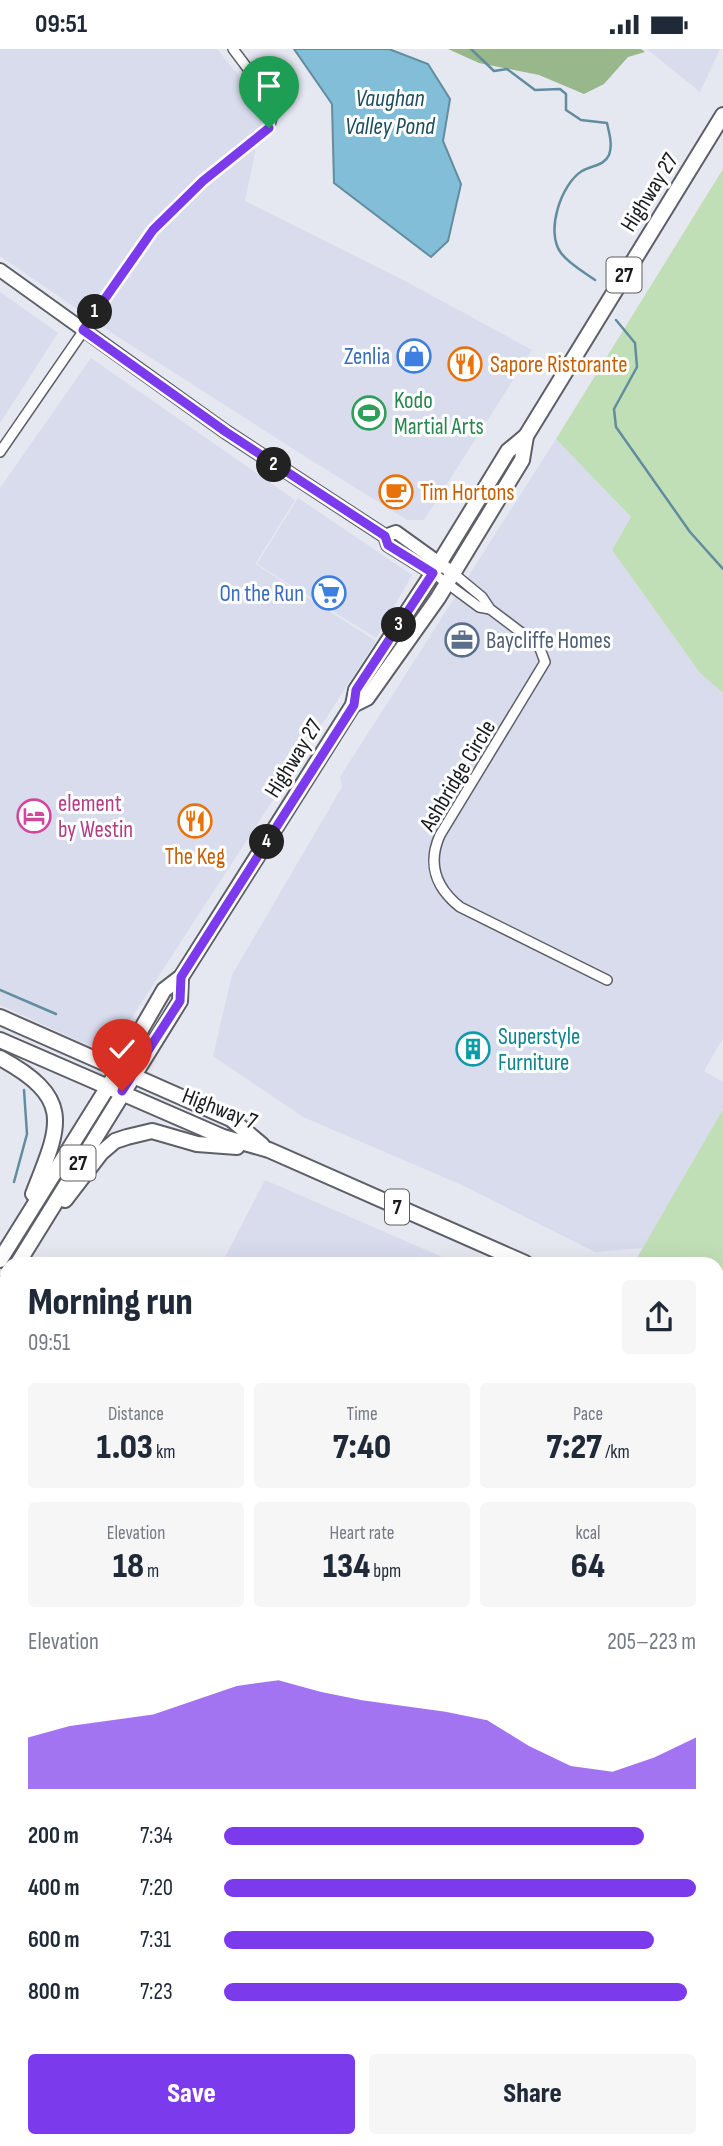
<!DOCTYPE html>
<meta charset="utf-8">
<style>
:root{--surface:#fff;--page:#f6f6f7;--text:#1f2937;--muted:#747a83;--accent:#7c3aed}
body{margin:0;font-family:"Sofia Sans Condensed",sans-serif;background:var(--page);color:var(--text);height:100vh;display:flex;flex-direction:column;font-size:26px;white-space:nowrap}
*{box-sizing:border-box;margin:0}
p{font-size:23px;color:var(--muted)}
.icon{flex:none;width:38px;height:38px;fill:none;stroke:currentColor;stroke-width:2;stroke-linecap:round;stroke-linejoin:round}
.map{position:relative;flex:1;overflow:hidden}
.details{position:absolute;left:0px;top:1208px;width:724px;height:891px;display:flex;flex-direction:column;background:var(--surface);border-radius:21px 21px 0 0;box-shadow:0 7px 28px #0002}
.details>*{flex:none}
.pin{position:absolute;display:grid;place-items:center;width:60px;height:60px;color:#fff;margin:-72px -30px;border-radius:50% 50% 50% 0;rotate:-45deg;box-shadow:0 0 7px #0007}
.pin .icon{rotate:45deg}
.km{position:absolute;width:35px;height:35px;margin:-18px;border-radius:50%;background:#222;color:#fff;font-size:19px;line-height:35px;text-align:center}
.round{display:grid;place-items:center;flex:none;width:74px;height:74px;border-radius:7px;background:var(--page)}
.summary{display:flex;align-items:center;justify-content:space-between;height:119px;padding:0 28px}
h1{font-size:38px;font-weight:800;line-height:52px}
.metrics{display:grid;grid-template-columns:repeat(3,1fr);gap:10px;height:119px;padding:7px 28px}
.metrics div{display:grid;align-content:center;border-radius:7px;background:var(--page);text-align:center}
.metrics b{font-size:35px;font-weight:800}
.metrics small{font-size:19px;font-weight:400}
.metrics p{font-size:19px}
.chart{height:196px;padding:14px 28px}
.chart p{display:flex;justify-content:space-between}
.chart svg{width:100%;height:126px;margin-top:7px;fill:var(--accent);opacity:.7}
.cta{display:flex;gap:14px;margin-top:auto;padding:14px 28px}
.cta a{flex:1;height:80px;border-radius:7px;background:var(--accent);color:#fff;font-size:28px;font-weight:800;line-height:80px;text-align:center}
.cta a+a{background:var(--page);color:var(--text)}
ul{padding:0 28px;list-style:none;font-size:23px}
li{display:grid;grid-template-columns:112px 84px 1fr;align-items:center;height:52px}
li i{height:18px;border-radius:9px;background:var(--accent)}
.status{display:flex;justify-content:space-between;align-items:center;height:49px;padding:0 35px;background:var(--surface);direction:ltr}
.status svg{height:19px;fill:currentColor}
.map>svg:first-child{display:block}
.built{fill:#d8dced}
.green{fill:#c1dfb7}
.forest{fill:#98b88c}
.water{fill:#82bed7;stroke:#628d9f;stroke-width:2}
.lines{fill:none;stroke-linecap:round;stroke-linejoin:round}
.stream{stroke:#628d9f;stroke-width:2.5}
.street-casing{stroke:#5d5f67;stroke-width:12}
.secondary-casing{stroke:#5d5f67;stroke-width:16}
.primary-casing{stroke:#5d5f67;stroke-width:18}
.street{stroke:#fff;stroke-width:9}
.secondary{stroke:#fff;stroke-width:12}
.primary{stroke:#fff;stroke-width:14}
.route-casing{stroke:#fff;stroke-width:14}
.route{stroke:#7c3aed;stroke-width:9}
.labels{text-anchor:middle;stroke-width:6;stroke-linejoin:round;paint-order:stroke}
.shield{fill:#fff;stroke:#5e5f61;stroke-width:2}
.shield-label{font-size:21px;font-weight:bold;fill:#191a1d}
.street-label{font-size:23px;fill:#191a1d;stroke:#fff}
.shop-label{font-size:23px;fill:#366cbe;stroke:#fff;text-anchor:end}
.food-label{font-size:23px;fill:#c56008;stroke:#fff;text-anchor:start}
.leisure-label{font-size:23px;fill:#27864d;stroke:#fff;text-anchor:start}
.service-label{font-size:23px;fill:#4e5e75;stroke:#fff;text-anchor:start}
.hotel-label{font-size:23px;fill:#b23c85;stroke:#fff;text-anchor:start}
.culture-label{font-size:23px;fill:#0d838f;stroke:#fff;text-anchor:start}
.water-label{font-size:24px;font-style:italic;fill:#1b4d5f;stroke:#fff}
</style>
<div class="status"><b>09:51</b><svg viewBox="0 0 49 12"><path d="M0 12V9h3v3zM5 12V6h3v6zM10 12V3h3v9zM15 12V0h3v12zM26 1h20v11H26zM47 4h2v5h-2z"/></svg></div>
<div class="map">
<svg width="723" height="2097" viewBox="0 0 723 2097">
<rect width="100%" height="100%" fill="#e5e7f1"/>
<g class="built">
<path d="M0,0H217L260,53L262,68L245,152L405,232L532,301L424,471H407L298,403L109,282L0,207Z"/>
<path d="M647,0H720L700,43Z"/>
<path d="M0,243L58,284L0,374Z"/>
<path d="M91,309L295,451L255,515L376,592L114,996L92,998L0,956V439Z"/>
<path d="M556,390L631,468L612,501L700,624L723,644V989L704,1022L723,1033V1060L643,1199L595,1203L462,1136L303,1068L213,1007L232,926L342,738L340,728Z"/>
<path d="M298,449L412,526L376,589L257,515Z"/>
<path d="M265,1131L456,1214H222Z"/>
<path d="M7,1290V2091H91L85,2097H0V1302Z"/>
<path d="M723,1509V2097H399L402,2091H718V1519Z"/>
</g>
<g class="green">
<path d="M723,120V644L700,624L612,501L631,468L556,390Z"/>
<path d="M723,1060V1277L718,1274V1214H634Z"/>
<path d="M718,1332L723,1334V1509L718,1519Z"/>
<path d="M91,2091H402L399,2097H85Z"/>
</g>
<path class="forest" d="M448,0H641L645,3L628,8L604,35L584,45L539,26L479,14Z"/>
<path class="water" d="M294,0H389L428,15L450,50L443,92L461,135L448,192L431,208L334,134L332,55Z"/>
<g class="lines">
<g class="stream">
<path d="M471,0L494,22L507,20L535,41L560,40L566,45V61L581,71L607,74C609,84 613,95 609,106C604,117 592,116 582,122C561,135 545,183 561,204C569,215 584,223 595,231"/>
<path d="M616,271L635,294L637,318L614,360L616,378L690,483L723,520"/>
<path d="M0,941L56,965"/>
<path d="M14,1133L27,1085L24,1041"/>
</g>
<defs>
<g id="street">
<path d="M0,403L153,181L203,132L269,79L274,62L270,49L233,0"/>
<path d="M433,524L479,558L490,560"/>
<path d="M453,524L482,548L490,560L539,597L545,613L440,786C427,815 436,839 460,858L607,931"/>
<path d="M0,1576L7,1580"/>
<path d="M0,1669L7,1657"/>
<path d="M718,1794L723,1783"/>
<path d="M551,2097L554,2091"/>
</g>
<g id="secondary">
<path d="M0,221L226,383L385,487L388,496L433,524"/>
<path d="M385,487L396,483L453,524"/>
</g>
<g id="primary">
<path d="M353,656L367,649L438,549L522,411L526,387"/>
<path d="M0,968L231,1070L262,1096"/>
<path d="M0,991L223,1088L269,1101L525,1214"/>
<path d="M0,1009C75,1050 60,1076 33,1145"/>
<path d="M65,1151L101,1104L115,1092L127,1088L152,1082L197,1095L237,1098"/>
<path d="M0,1211L109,1036L164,941L181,928L353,656L356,641L440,513L508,402L526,387L723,66"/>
<path d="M18,1214L180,952L181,928"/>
<path d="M0,1244L7,1232"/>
<path d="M718,1299L723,1302"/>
</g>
</defs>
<use href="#street" class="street-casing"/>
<use href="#secondary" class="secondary-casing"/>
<use href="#primary" class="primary-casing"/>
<use href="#street" class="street"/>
<use href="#secondary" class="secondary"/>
<use href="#primary" class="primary"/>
</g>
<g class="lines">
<defs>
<path id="route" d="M122,1042L180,952L181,928L354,656L356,641L433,524L388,496L385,487L226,383L83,281L153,181L203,132L269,79"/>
</defs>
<use href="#route" class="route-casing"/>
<use href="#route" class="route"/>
</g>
<defs>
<symbol id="shop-ring" viewBox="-11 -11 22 22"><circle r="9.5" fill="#fff" stroke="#3f7fe0" stroke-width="1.5"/><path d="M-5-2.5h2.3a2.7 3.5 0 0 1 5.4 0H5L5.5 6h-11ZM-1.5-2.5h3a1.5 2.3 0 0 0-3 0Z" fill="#3f7fe0"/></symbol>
<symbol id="restaurant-ring" viewBox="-11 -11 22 22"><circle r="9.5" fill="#fff" stroke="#e8710a" stroke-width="1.5"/><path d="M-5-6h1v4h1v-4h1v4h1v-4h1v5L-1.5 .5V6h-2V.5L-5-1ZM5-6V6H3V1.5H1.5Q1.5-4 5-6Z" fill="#e8710a"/></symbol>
<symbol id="stadium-ring" viewBox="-11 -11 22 22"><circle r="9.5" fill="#fff" stroke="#2e9e5b" stroke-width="1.5"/><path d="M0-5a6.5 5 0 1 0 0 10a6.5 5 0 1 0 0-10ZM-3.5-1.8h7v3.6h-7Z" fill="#2e9e5b"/></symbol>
<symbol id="cafe-ring" viewBox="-11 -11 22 22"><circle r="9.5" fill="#fff" stroke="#e8710a" stroke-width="1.5"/><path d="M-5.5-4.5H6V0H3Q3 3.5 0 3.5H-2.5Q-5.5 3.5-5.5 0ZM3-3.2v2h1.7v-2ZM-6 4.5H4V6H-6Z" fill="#e8710a"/></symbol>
<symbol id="supermarket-ring" viewBox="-11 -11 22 22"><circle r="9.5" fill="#fff" stroke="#3f7fe0" stroke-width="1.5"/><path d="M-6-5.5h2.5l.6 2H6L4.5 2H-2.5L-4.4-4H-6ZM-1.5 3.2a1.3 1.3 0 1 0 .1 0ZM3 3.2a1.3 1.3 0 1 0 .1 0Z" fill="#3f7fe0"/></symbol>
<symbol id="office-ring" viewBox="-11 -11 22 22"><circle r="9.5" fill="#fff" stroke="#5c6f8a" stroke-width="1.5"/><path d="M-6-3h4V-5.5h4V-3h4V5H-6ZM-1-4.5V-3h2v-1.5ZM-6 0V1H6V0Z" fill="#5c6f8a"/></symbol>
<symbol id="hotel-ring" viewBox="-11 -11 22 22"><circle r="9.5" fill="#fff" stroke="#d1479c" stroke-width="1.5"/><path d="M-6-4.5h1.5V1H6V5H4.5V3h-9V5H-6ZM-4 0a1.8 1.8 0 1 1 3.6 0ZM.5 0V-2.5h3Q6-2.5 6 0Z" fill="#d1479c"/></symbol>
<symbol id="building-ring" viewBox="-11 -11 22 22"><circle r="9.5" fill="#fff" stroke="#0f9aa8" stroke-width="1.5"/><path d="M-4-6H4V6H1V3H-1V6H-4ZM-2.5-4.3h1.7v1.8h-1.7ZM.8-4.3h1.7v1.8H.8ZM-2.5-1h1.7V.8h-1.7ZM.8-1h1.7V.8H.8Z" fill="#0f9aa8"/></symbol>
</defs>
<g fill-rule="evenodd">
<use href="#shop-ring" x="395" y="288" width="38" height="38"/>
<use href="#restaurant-ring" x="446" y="296" width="38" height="38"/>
<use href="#stadium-ring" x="350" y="345" width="38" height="38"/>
<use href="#cafe-ring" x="377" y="424" width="38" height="38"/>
<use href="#supermarket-ring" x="310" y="525" width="38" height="38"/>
<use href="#office-ring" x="443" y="572" width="38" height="38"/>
<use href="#hotel-ring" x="15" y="748" width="38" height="38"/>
<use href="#restaurant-ring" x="176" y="753" width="38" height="38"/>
<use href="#building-ring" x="454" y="981" width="38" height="38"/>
</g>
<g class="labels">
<g class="shield">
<rect x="606.5" y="208.5" width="35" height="35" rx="5"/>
<rect x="60.5" y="1096.5" width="35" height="35" rx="5"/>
<rect x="385" y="1140.5" width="24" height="35" rx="5"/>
</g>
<g class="shield-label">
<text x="624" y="233">27</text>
<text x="78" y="1121">27</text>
<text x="397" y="1165">7</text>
</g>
<g class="street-label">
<text transform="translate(649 143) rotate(-58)" y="8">Highway 27</text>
<text transform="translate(293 709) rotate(-58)" y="8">Highway 27</text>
<text transform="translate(457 726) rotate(-59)" y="8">Ashbridge Circle</text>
<text transform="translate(220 1059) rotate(21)" y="8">Highway 7</text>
</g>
<g class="shop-label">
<text x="390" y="315">Zenlia</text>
<text x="304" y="552">On the Run</text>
</g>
<g class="food-label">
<text x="490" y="323">Sapore Ristorante</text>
<text x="420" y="451">Tim Hortons</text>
<text x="195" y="815" text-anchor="middle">The Keg</text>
</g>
<g class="leisure-label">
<text x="394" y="359">Kodo<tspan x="394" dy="26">Martial Arts</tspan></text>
</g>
<g class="service-label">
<text x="486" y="599">Baycliffe Homes</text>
</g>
<g class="hotel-label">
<text x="58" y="762">element<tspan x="58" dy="26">by Westin</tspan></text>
</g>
<g class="culture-label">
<text x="498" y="995">Superstyle<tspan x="498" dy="26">Furniture</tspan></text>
</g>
<g class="water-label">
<text x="390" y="57">Vaughan<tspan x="390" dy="28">Valley Pond</tspan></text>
</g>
</g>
</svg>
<div class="pin" style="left:269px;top:79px;background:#1e9e55"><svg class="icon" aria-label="arrive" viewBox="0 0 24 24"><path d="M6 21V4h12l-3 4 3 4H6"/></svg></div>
<div class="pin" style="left:122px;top:1042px;background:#d93025"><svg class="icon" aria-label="check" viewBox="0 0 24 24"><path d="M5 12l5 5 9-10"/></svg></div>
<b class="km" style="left:95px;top:263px">1</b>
<b class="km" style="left:274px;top:416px">2</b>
<b class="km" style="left:399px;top:576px">3</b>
<b class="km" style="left:267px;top:793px">4</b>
<section class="details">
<div class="summary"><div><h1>Morning run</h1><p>09:51</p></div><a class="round"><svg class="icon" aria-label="share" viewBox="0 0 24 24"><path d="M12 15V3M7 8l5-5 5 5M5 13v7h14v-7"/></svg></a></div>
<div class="metrics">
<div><p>Distance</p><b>1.03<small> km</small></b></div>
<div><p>Time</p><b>7:40</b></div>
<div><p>Pace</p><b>7:27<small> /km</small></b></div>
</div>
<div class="metrics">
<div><p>Elevation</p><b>18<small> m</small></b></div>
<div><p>Heart rate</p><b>134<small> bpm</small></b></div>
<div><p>kcal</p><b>64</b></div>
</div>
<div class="chart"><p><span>Elevation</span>205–223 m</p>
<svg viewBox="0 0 160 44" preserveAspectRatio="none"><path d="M0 44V26L10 22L20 20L30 18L40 13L50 8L60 6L70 10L80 13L90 15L100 17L110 20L120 29L130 36L140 38L150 33L160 26V44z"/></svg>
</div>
<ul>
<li><b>200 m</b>7:34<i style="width:89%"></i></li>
<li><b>400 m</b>7:20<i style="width:100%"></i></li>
<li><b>600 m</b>7:31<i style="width:91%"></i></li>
<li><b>800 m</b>7:23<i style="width:98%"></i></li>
</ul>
<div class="cta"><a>Save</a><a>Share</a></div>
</section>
</div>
